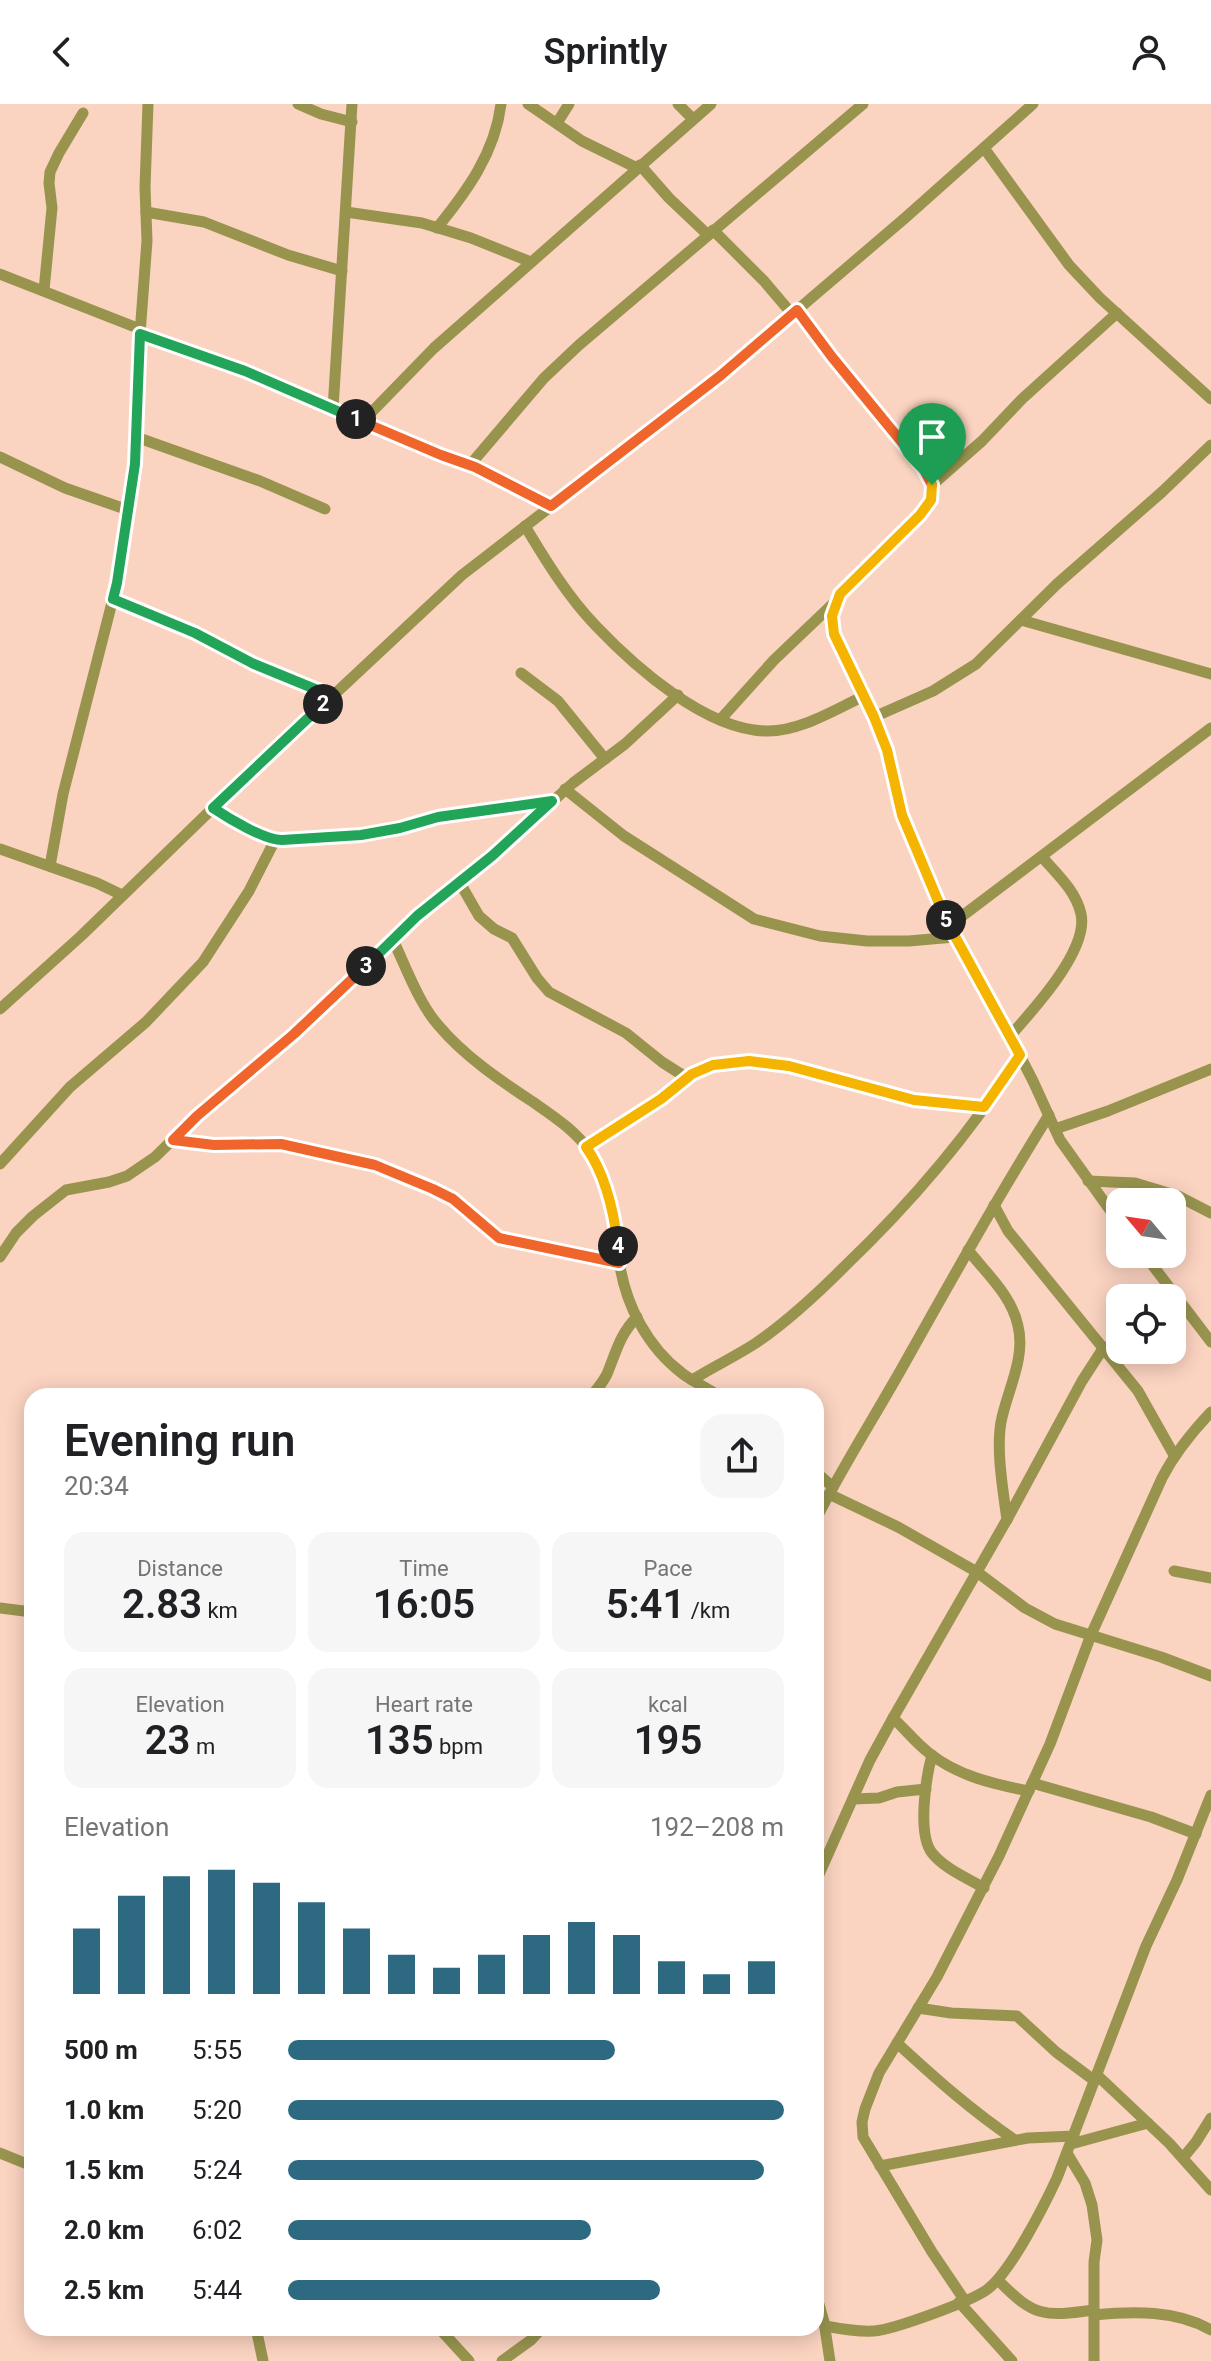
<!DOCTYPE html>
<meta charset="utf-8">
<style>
:root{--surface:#fff;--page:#f6f6f6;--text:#202124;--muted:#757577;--accent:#2d6a81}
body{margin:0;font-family:Roboto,sans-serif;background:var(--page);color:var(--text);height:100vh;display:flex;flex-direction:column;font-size:30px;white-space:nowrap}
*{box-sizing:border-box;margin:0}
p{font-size:26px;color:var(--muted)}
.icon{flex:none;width:44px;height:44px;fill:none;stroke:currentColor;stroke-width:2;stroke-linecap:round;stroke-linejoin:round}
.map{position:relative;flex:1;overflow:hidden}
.panel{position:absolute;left:24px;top:1284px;width:800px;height:948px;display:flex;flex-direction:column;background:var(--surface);border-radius:24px;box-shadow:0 4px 20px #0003}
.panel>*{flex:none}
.needle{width:52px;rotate:299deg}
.buttons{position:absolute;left:1106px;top:1084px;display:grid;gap:16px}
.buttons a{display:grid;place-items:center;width:80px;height:80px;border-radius:16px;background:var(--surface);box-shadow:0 4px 20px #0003;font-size:40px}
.pin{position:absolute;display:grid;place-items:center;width:68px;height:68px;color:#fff;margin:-82px -34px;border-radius:50% 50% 50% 0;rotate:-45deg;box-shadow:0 0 8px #0007}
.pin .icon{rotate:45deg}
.km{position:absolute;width:40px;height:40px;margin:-20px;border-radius:50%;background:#222;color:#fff;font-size:22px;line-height:40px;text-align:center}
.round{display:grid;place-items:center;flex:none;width:84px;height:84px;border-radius:24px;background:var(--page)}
.overview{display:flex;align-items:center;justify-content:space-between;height:136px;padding:0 40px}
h1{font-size:44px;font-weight:600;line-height:60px}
.stats{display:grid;grid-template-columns:repeat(3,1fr);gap:12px;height:136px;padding:8px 40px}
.stats div{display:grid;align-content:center;border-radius:20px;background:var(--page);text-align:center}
.stats b{font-size:40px;font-weight:600}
.stats small{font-size:22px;font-weight:400}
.stats p{font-size:22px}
.chart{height:224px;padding:16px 40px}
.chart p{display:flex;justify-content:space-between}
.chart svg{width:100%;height:144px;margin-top:8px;stroke:var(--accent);stroke-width:6}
ul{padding:0 40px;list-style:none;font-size:26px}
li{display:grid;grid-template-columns:128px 96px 1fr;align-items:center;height:60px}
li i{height:20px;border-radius:10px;background:var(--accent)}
header{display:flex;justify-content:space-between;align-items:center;height:104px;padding:0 40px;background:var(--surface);font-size:36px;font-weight:600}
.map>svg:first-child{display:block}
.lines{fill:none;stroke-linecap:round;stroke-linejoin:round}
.minor{stroke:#98944e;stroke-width:11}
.split-1-casing{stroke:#fff;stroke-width:16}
.split-2-casing{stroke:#fff;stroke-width:16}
.split-3-casing{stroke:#fff;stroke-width:16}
.split-4-casing{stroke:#fff;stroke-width:16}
.split-5-casing{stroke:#fff;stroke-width:16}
.split-6-casing{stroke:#fff;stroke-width:16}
.split-1{stroke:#f0652b;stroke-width:10}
.split-2{stroke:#22a559;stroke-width:10}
.split-3{stroke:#22a559;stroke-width:10}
.split-4{stroke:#f0652b;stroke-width:10}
.split-5{stroke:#f5b400;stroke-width:10}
.split-6{stroke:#f5b400;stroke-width:10}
</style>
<header><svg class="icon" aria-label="back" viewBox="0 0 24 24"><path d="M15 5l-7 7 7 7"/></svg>Sprintly<svg class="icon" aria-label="person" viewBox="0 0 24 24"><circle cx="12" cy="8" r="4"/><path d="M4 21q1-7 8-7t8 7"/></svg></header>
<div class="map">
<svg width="1211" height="2257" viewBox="0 0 1211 2257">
<rect width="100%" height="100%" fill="#fbd3c1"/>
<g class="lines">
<g class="minor">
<path d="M298,0L321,10L352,18"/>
<path d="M528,0L582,37L637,64"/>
<path d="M678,0L693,15"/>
<path d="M557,19L569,0"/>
<path d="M984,44L1069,161L1100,194L1211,295"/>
<path d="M640,61L669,94L708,131"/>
<path d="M146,108L204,118L288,151L342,167"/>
<path d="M346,108L422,119L471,134L531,158"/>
<path d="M437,124C467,87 495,49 501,0"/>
<path d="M713,126L764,177L792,210"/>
<path d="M0,170L140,225"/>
<path d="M44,186L52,104L49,79L50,68L59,49L83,9"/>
<path d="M797,206L832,253L923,364C935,386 934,391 920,411L840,490L832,512L834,530L874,613L887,646L902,711L952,829L993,899L1033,977L1060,1036L1120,1120"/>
<path d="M140,230L245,267L379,326L475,363L551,402"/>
<path d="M333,305L352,0"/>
<path d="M362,318L434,244L711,0"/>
<path d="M136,333L260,377L325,405"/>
<path d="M0,353L65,384L128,406"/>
<path d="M470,361L544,274L579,241L863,0"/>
<path d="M932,381L982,337L1022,295L1117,209"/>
<path d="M525,422C546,457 568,493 596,522C635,563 706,626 766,627C799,628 834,606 864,592"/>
<path d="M113,495L195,529L254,560L332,592"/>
<path d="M1021,516L1211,570"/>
<path d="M521,569L558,597L605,655"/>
<path d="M874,613L933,587L976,560L1057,480L1162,388L1211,341"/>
<path d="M720,616L774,556L837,496"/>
<path d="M565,685L624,732L754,815L820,832L867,837H909L954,833"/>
<path d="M213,704C228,714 265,736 282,736L361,731L400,724L438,713L549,698"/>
<path d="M0,745L97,779L122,791"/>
<path d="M50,762L63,690L117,479L135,360L140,230L147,137L145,83L148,0"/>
<path d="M460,779L479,812L494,825L512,834L537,874L549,888L626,929L662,958L687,974"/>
<path d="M949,822L1211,624"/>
<path d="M393,836C406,863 419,900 439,922C464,952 501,977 533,998C556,1014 576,1027 592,1050C612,1080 614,1122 619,1156C625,1200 647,1243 683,1270C694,1278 707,1284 719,1292"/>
<path d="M0,905L81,832L213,704L462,471L720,272L905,114L1033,0"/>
<path d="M1010,932C1033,906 1089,846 1081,810C1076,787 1057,770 1042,753"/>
<path d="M1055,1025L1108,1007L1211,965"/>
<path d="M173,1036L214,1041L251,1038L281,1040L375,1061L414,1076L453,1095L499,1134L619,1159"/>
<path d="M586,1043L661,995L692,970L713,961L749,957L789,962L914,996L984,1003"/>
<path d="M0,1060L70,983L146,918L203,858L249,787L275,736"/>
<path d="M1088,1077L1135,1079L1178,1092L1211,1109"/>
<path d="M994,1101L1008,1127L1138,1287L1174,1351"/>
<path d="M968,1146C986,1169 1012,1192 1018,1222C1026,1254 1007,1287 1001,1318C996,1347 1003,1386 1007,1416"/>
<path d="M1144,1150L1211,1238"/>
<path d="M0,1153L16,1129L33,1112L66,1086L109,1078L127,1072L155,1053L197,1012L294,930L417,812L492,752L573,679L625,640L678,591"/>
<path d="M692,1276C713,1263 736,1252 756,1239C788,1217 817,1190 844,1163C910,1100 971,1029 1020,951"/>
<path d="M591,1292C598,1284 606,1275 609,1265C617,1245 621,1229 637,1213"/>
<path d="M816,1368L833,1383"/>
<path d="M829,1390L898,1423L977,1468L1025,1504L1055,1520L1161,1553L1211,1572"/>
<path d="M816,1415C844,1360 877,1309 907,1255C953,1173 999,1091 1049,1011"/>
<path d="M1174,1467L1211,1474"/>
<path d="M0,1504L32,1508"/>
<path d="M893,1614C905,1625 916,1639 929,1649C958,1672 993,1680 1029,1687"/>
<path d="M932,1651C926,1673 917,1730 932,1749C945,1765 967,1774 984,1784"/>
<path d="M1032,1679L1151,1713L1196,1730"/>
<path d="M853,1695L879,1694L897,1688L926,1685"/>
<path d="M816,1777L870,1656L893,1614L1009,1412L1082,1277L1104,1243"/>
<path d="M918,1904L951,1909L1017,1912L1056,1948L1095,1977"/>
<path d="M897,1939C935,1974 972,2007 1015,2036"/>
<path d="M1098,1972L1169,2039L1211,2086"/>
<path d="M1071,2040L1148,2019"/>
<path d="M0,2049L32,2062"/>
<path d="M1067,2049L1085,2079L1092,2101L1097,2136L1094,2158V2257"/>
<path d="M1183,2054L1196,2038L1211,2014"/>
<path d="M880,2062L1028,2034L1074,2032"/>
<path d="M998,2176C1034,2213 1044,2213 1094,2206"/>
<path d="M816,2190L824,2218L830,2257"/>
<path d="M965,2197L932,2148L863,2033L862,2018L865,2005L879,1969L937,1873L999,1752L1050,1640L1091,1531L1162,1374C1175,1349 1191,1329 1211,1308"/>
<path d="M959,2198L1012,2257"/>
<path d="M1094,2211C1133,2207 1177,2206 1211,2226"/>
<path d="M825,2222C841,2225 858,2228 874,2227C892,2226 976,2196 989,2184C1012,2165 1044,2102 1057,2074L1146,1842L1177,1776L1211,1691"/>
<path d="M256,2224L263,2257"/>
<path d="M439,2224L469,2257"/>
<path d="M502,2257L531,2236L542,2224"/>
</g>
</g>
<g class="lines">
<defs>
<path id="split-1" d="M356,315L441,351L475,363L551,402L720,272L797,206L832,253L923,364L932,381"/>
<path id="split-2" d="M323,600L332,592L254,560L195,529L113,495L117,479L135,360L140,230L245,267L356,315"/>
<path id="split-3" d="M323,600L213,704C228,714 264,736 282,736L361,731L400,724L438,713L552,697L492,752L417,812L366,862"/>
<path id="split-4" d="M366,862L294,930L197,1012L173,1036L214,1041L281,1040L375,1061L433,1085L453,1095L499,1134L619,1159L618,1142"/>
<path id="split-5" d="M618,1142C614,1108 606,1071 586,1043L661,995L692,970L713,961L749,957L789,962L914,996L984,1003L1020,951L946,816"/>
<path id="split-6" d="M932,381L931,396L920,411L840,490L832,512L834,530L874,613L887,646L902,711L946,816"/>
</defs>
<use href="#split-1" class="split-1-casing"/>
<use href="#split-2" class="split-2-casing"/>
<use href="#split-3" class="split-3-casing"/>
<use href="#split-4" class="split-4-casing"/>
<use href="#split-5" class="split-5-casing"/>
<use href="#split-6" class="split-6-casing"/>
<use href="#split-1" class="split-1"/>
<use href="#split-2" class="split-2"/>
<use href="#split-3" class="split-3"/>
<use href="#split-4" class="split-4"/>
<use href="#split-5" class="split-5"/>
<use href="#split-6" class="split-6"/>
</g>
</svg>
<div class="buttons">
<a><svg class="needle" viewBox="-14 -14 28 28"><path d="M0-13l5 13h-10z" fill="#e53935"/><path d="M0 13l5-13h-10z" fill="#757577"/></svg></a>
<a><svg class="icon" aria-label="locate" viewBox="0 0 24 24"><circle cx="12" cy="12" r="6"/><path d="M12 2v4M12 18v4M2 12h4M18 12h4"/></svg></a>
</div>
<div class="pin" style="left:932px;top:381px;background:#1e9e55"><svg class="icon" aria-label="arrive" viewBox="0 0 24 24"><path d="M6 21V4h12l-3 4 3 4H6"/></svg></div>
<b class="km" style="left:356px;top:315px">1</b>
<b class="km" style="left:323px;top:600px">2</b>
<b class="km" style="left:366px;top:862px">3</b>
<b class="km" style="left:618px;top:1142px">4</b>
<b class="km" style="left:946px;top:816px">5</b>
<section class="panel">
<div class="overview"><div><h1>Evening run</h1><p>20:34</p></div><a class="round"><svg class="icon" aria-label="share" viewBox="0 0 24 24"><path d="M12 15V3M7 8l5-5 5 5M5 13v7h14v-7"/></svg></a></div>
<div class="stats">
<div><p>Distance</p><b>2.83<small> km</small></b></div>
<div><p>Time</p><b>16:05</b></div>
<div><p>Pace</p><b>5:41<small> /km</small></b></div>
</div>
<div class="stats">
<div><p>Elevation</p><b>23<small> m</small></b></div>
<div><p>Heart rate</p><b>135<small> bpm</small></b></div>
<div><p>kcal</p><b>195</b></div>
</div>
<div class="chart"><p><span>Elevation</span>192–208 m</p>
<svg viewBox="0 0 160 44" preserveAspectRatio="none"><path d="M5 44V24M15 44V14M25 44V8M35 44V6M45 44V10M55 44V16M65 44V24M75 44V32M85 44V36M95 44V32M105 44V26M115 44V22M125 44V26M135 44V34M145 44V38M155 44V34"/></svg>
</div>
<ul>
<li><b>500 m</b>5:55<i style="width:66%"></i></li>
<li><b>1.0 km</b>5:20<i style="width:100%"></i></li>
<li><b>1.5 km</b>5:24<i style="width:96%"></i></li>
<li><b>2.0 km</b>6:02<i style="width:61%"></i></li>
<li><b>2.5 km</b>5:44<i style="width:75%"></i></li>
</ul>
</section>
</div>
